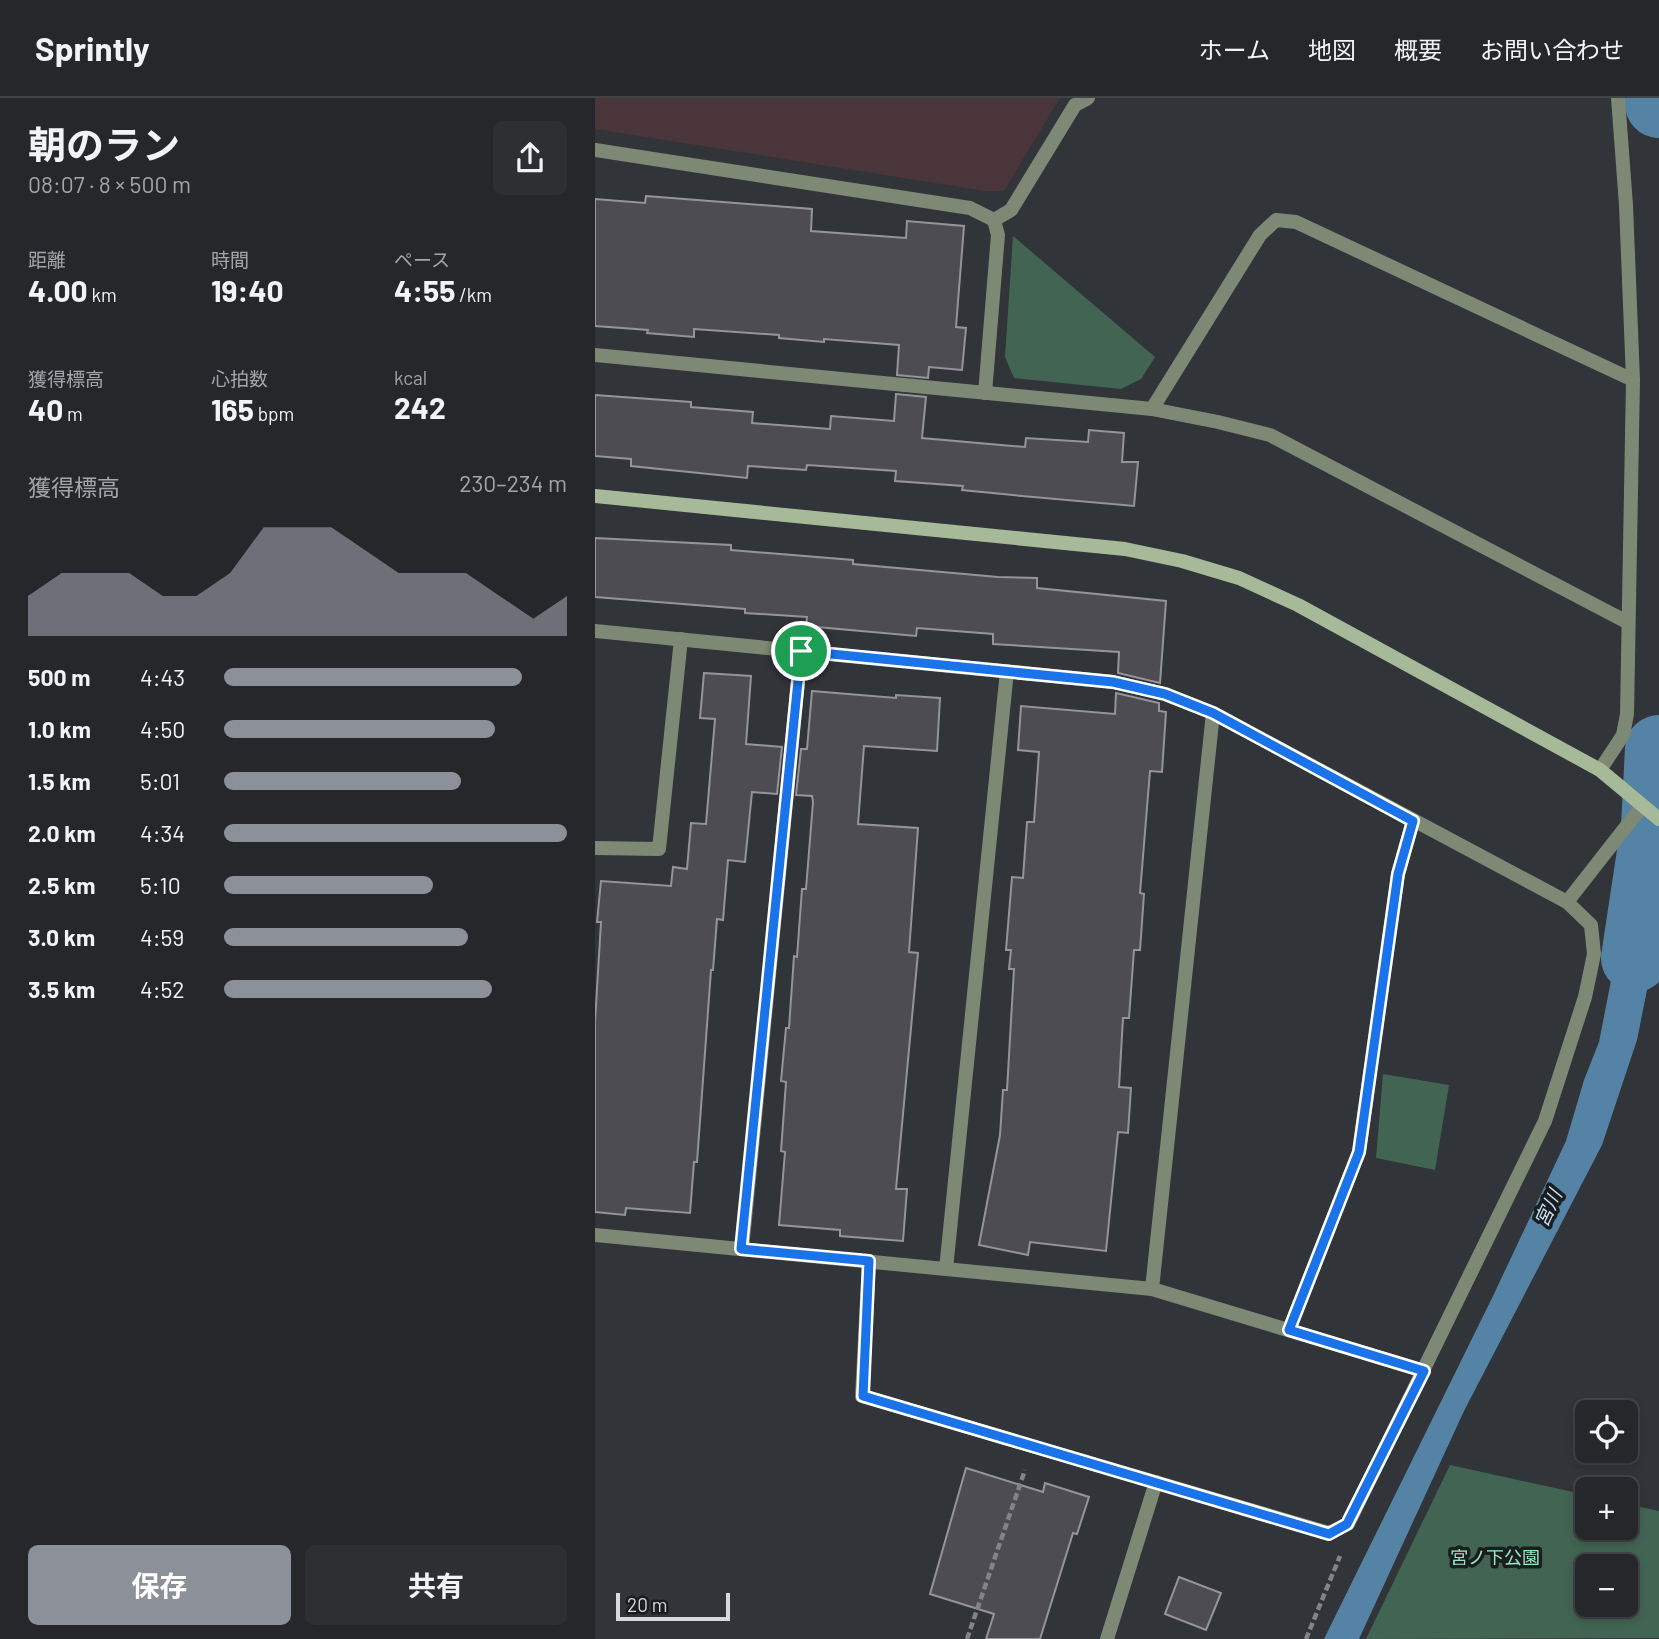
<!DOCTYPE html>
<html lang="ja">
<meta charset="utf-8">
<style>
:root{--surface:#25272b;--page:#2d2f33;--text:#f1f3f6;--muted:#a3a5a9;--line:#424447;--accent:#8c9099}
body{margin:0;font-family:Barlow,"Noto Sans JP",sans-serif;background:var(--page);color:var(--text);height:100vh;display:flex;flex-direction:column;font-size:26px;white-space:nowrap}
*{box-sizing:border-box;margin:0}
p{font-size:23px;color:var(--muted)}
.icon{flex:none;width:38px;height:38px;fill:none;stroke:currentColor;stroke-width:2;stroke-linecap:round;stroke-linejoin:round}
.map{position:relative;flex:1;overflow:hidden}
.drawer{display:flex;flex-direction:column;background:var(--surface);width:595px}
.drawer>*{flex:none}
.controls{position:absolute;left:980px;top:1302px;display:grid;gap:14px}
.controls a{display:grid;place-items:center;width:63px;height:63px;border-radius:10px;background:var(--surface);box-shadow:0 4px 10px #0003,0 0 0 2px var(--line);font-size:35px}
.scale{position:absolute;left:21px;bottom:18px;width:114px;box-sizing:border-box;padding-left:7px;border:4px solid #d7d9dc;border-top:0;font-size:19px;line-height:24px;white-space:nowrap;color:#d7d9dc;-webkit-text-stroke:5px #1a1c1e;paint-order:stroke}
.pin{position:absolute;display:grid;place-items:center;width:60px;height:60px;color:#fff;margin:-30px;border:4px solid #fff;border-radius:50%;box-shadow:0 2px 7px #0007}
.round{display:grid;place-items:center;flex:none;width:74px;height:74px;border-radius:10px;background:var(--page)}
.summary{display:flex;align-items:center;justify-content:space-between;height:119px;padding:0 28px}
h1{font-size:38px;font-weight:700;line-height:52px}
.stats{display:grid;grid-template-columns:repeat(3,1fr);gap:10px;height:119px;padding:7px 28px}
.stats div{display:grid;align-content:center}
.stats b{font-size:30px;font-weight:700}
.stats small{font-size:19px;font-weight:400}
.stats p{font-size:19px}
.chart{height:196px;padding:14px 28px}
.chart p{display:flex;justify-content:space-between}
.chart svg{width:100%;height:126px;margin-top:7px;fill:var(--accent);opacity:.7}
.cta{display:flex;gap:14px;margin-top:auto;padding:14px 28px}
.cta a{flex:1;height:80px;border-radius:10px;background:var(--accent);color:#fff;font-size:28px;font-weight:700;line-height:80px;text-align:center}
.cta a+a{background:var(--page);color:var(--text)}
ul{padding:0 28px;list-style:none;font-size:23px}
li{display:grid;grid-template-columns:112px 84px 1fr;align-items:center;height:52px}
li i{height:18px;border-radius:9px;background:var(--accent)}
header{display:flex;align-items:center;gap:42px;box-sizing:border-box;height:98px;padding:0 35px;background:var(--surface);border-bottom:2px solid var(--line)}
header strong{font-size:33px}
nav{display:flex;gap:38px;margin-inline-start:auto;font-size:24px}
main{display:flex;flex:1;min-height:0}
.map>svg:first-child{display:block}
.industrial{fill:#4a353a}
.green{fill:#426453;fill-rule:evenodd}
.water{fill:#5583a6}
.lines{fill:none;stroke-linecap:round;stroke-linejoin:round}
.river{stroke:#5583a6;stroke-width:68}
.building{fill:#4d4c52;stroke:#95949a;stroke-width:2}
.path{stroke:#828488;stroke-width:4.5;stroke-dasharray:7 3.5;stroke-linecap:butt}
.street{stroke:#7d8974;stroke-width:14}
.secondary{stroke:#a6b998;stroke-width:14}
.route-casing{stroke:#fff;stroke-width:14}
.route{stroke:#1a73e8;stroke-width:9}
.labels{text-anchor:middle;stroke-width:7;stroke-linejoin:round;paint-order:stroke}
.park-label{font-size:18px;fill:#93eac0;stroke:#1a1c1e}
.water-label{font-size:19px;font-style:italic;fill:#c9e4f9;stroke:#1a1c1e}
</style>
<header>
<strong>Sprintly</strong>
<nav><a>ホーム</a><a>地図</a><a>概要</a><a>お問い合わせ</a></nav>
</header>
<main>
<section class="drawer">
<div class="summary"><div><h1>朝のラン</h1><p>08:07 · 8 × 500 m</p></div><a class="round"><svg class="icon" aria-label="share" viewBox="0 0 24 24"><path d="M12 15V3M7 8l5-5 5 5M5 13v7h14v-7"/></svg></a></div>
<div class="stats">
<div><p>距離</p><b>4.00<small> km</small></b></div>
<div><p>時間</p><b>19:40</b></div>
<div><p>ペース</p><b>4:55<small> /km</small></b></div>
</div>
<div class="stats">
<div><p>獲得標高</p><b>40<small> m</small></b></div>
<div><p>心拍数</p><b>165<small> bpm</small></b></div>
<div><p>kcal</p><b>242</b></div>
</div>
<div class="chart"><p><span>獲得標高</span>230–234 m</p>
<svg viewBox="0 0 160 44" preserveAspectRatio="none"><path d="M0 44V30L10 22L20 22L30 22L40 30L50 30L60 22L70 6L80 6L90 6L100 14L110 22L120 22L130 22L140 30L150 38L160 30V44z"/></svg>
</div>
<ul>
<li><b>500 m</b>4:43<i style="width:87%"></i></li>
<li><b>1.0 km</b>4:50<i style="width:79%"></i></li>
<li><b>1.5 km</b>5:01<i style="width:69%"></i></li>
<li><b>2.0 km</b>4:34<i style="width:100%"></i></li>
<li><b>2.5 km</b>5:10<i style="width:61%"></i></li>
<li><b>3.0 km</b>4:59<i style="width:71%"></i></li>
<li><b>3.5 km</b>4:52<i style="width:78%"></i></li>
</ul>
<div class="cta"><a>保存</a><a>共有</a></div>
</section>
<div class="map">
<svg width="1064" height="1541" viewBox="0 0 1064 1541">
<rect width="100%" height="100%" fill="#313439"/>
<path class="industrial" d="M0,0H465L409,93H390L0,31Z"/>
<g class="green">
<path d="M418,138L560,259L546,281L526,291L419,280L410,259Z"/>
<path d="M788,976L854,987L840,1072L781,1060Z"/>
<path d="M855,1367L992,1397V1430H1031V1406L1064,1413V1540L771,1541ZM1031,1468V1507H992V1468Z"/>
</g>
<path class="water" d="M1040,760L1064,776V832L1042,942L1007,1047L869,1313L764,1541H729L898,1198L971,1043L989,982L1004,944Z"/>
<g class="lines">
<g class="river">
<path d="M1063,0L1064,6"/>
<path d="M1040,860L1060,728L1064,651"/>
</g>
</g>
<g class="building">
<path d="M51,98L217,111L216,133L311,140L312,123L369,128L361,229L371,230L367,272L334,269L333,280L302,277L304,247L229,241V244L184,240V237L99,231V239L52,235L53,232L0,228V101L50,105Z"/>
<path d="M301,296L331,299L327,340L430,349L431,340L493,344L494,332L529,335L527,364H543L539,408L427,398L367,392L368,388L300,383L301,373L212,367L211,372L153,368L152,380L36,368V361L0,358V297L96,304V309L158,314L157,325L235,331L236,318L299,323Z"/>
<path d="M0,440L136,447V452L258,462V466L403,479L442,480V490L571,503L565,585L523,575L524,554L398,546V536L322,530L321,538L211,528L212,519L150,515V511L0,499Z"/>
<path d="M109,575L156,578L151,646L187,649L182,696L157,694L150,764L133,762L128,822L122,821L118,872H116L102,1064H99L95,1115L31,1110L30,1117L0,1114V924L6,824H2L6,783L76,788L78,769L92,771L96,725L111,726L120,621L105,620Z"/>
<path d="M217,593L301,600V597L345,600L342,653L269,648L263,726L323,730L314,854L323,855L301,1091H312L308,1143L245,1138V1132L184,1127L190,1054L186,1053L191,984L186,983L191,930H194L199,858L202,859L207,791H211L218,704L217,698L201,697L206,651H212Z"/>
<path d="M521,595L564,605V613L571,614L567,674L555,673L545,795L549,796L545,852H539L534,920H528L524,989L536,990L533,1035L523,1034L511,1153L435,1144L433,1157L384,1147L405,1037L408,992H412L419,871H414L416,852H411L417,779L428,780L432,724H439L444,654L423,652L426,608L520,616Z"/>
<path d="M371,1370L448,1394L450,1385L494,1399L482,1436L478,1435L445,1541H391L399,1516L335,1496Z"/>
<path d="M584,1479L626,1495L611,1532L570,1516Z"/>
</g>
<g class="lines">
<g class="path">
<path d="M372,1541L430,1372"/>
<path d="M711,1541L745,1458"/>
</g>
<g class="street">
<path d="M0,52L375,110L399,122L403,137L390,295"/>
<path d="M399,122L416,112L480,7L493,0"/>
<path d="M0,257L557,311L623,324L675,337L1032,524"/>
<path d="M557,311L665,137L681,122L701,124L1038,282"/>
<path d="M0,533L518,584L570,596L618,615L972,804L996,827L999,856L990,899L950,1023L753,1426L734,1435L267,1298L274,1163"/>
<path d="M1005,672L1028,637L1032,616L1038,282L1031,107L1023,0"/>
<path d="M0,750L64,751L86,541"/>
<path d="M972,804L1048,707"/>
<path d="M0,1137L557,1191L829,1273"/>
<path d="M147,1151L206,553"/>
<path d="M351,1171L412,573"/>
<path d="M557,1191L618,615"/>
<path d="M694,1232L764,1054L803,776L818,723"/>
<path d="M512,1541L561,1384"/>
</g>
<path class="secondary" d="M0,398L530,451L587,463L644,480L703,507L1005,672L1064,721"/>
</g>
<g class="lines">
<defs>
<path id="route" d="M206,553L518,584L570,596L618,615L818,723L803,776L764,1054L694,1232L829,1273L752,1426L734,1436L268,1298L274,1163L146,1151Z"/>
</defs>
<use href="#route" class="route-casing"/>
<use href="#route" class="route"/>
</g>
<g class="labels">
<g class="park-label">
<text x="900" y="1466">宮ノ下公園</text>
</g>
<g class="water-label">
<text transform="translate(953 1110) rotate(-65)" y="7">宮川</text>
</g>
</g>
</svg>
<div class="controls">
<a><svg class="icon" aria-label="locate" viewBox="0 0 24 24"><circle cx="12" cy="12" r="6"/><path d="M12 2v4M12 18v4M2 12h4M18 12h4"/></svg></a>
<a>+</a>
<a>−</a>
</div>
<div class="scale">20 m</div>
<div class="pin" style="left:206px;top:553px;background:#1e9e55"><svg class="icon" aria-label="arrive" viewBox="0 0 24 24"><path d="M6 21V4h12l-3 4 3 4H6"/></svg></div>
</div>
</main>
